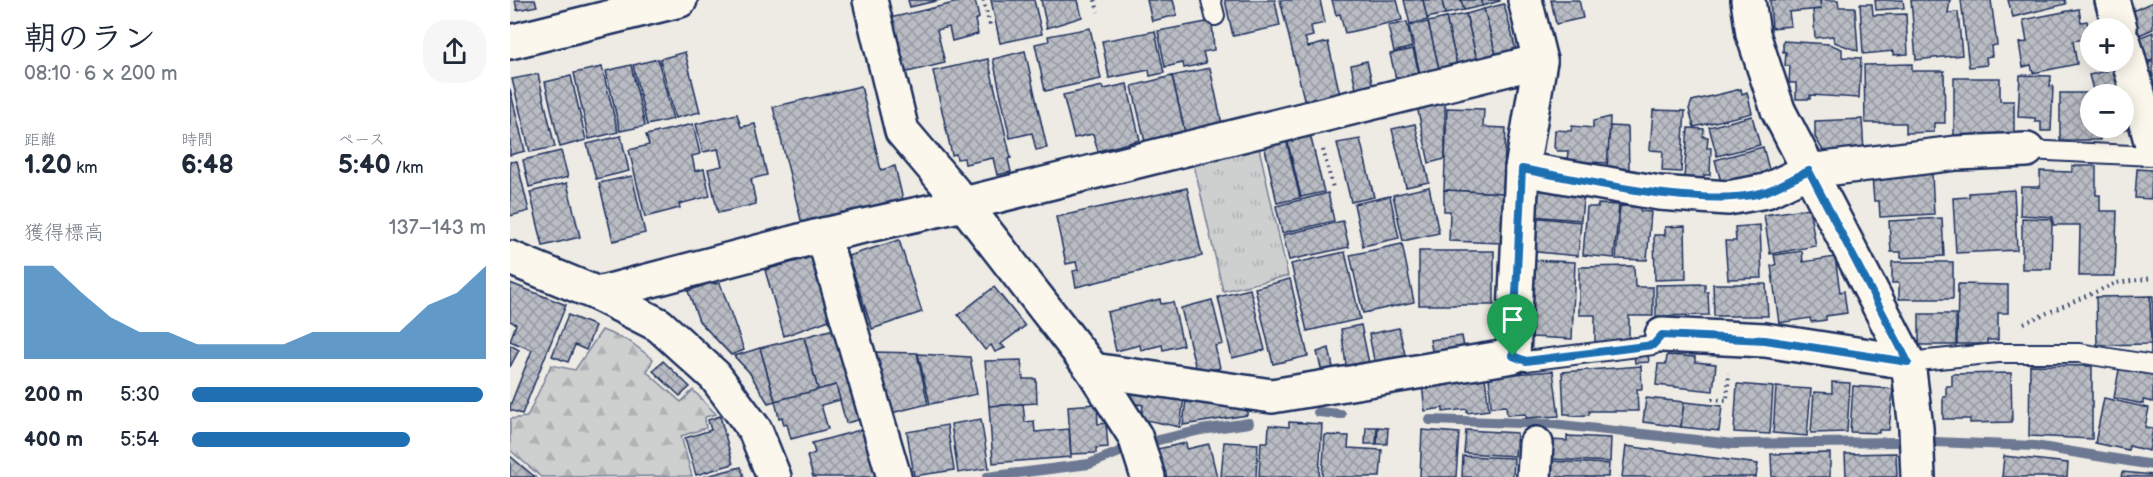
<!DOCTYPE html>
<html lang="ja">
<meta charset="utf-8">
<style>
:root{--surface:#fff;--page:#f6f6f7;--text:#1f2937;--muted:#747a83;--accent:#1f6fb2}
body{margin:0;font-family:"Balsamiq Sans","Klee One",sans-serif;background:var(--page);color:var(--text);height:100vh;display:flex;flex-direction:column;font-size:22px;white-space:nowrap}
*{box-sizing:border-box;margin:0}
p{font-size:20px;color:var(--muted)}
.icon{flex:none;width:33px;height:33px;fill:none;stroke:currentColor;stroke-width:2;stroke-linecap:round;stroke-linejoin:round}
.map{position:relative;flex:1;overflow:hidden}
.panel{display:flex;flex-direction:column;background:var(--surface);width:510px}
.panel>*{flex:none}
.buttons{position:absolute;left:1570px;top:18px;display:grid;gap:12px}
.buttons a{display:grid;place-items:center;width:54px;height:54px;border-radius:50%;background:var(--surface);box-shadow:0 3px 15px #0003;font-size:30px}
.pin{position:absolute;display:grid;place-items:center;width:51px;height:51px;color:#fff;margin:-62px -26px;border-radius:50% 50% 50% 0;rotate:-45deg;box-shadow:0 0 6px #0007}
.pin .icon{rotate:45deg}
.round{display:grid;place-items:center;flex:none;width:63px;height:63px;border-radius:24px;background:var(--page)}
.head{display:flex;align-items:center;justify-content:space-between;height:102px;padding:0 24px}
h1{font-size:33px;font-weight:700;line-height:45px}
.stats{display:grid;grid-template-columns:repeat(3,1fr);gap:9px;height:102px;padding:6px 24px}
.stats div{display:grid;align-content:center}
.stats b{font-size:26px;font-weight:700}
.stats small{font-size:16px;font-weight:400}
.stats p{font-size:16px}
.chart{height:168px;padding:12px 24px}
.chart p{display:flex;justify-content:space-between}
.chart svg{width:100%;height:108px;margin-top:6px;fill:var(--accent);opacity:.7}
ul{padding:0 24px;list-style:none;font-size:20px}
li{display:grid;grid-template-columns:96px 72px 1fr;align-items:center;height:45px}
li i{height:15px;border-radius:8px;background:var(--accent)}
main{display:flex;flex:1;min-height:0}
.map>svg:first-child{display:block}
.forest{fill:url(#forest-firs);stroke:#747f96;stroke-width:1.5}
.park{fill:url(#park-tufts);stroke:#747f96;stroke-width:1.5}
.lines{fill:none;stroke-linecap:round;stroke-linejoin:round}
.stream{stroke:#6d7892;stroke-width:10}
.building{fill:url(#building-cross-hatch);stroke:#1b2f5e;stroke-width:1.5}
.lane-casing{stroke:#1b2f5e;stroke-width:22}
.street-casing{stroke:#1b2f5e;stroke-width:38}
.secondary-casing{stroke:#1b2f5e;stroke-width:38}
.path{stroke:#1b2f5e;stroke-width:4;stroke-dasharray:1.5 4.5;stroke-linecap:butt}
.lane{stroke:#fbf7ec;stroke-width:18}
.street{stroke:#fbf7ec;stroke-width:33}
.secondary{stroke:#fbf7ec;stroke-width:33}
.route-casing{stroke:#fff;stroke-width:12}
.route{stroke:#1f6fb2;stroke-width:8}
</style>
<main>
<section class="panel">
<div class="head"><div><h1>朝のラン</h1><p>08:10 · 6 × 200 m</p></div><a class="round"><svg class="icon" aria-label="share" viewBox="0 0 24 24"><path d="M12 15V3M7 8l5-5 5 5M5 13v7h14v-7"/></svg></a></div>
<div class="stats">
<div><p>距離</p><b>1.20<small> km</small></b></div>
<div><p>時間</p><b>6:48</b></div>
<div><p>ペース</p><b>5:40<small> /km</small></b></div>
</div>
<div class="chart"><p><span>獲得標高</span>137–143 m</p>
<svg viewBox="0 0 160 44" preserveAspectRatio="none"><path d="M0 44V6L10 6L20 17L30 27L40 33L50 33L60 38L70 38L80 38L90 38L100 33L110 33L120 33L130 33L140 22L150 17L160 6V44z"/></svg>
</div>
<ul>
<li><b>200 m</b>5:30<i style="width:99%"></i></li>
<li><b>400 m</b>5:54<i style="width:74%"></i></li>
</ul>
</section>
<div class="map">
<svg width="1643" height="477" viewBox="0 0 1643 477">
<defs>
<pattern id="forest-firs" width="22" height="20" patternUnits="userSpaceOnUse" patternTransform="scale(1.5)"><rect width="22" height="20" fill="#cecfcf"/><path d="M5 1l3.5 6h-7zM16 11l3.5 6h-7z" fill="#b0b2b4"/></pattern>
<pattern id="park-tufts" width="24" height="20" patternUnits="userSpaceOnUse" patternTransform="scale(1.5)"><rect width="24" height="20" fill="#cecfcf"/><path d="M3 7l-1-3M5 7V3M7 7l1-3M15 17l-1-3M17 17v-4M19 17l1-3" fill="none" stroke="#b0b2b4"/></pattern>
<pattern id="building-cross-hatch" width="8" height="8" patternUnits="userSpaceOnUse" patternTransform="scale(1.5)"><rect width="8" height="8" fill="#b9bcc3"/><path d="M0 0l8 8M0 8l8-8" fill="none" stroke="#9699a2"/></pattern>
</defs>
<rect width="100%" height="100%" fill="#eeebe4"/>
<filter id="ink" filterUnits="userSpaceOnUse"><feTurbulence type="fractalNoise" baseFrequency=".0167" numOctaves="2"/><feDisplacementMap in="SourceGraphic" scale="12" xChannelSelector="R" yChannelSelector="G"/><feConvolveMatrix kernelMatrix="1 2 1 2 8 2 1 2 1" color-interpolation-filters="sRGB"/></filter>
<g filter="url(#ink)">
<path class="forest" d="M92,330L119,341L143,359L137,372L171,402L183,390L206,414L195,417L196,428L171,436L182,476L31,477L0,450V419L17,417L41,365L65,370Z"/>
<path class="park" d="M749,148L778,276L713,291L684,165Z"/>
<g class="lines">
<g class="stream">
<path d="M808,412L831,414"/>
<path d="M920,420L1042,424L1223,444L1388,442"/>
<path d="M1425,442L1525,446L1643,465"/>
<path d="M636,443L691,430L739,423"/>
<path d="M477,477L579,464L612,451"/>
</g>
</g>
<g class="building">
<path d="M5,0H25L27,6L7,10Z"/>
<path d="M398,0H430L400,7Z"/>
<path d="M457,0H465L469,18L465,20L468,34L442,41L439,27L427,30L435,63L393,73L380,18Z"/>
<path d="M481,0H524L532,34L490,43Z"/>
<path d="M531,0H568L572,17L537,28Z"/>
<path d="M637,0H663L667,15L642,21Z"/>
<path d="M715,0H765L770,26L723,36Z"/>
<path d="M770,0H810L815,23L801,26L803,36L795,38L798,47L818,42L830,95L795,103Z"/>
<path d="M822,0H887L892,20L835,33L830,14L826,15Z"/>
<path d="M894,0H913L918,20L900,24Z"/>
<path d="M913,0H932L935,14L917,18Z"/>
<path d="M932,0H951L954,10L935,14Z"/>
<path d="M951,0H971L972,6L954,10Z"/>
<path d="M971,0H990V1L972,6Z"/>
<path d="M1041,0H1069L1073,18L1046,24Z"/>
<path d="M1260,0H1310L1311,9L1279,12L1281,26L1262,28Z"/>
<path d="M1310,0H1328L1329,7H1345L1348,51L1324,42L1323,36L1305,38L1303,10L1311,9Z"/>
<path d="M1365,0H1393L1394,8L1366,10Z"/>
<path d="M1401,0H1440L1438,13L1448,12L1452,55L1406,60Z"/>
<path d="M1451,0H1481L1487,45L1481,46L1482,56L1476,57L1477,65L1459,67Z"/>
<path d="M1498,0H1555L1556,4L1503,17Z"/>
<path d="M1643,2V29L1627,36L1618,13Z"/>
<path d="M994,4L1007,54L986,55L974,9Z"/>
<path d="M1350,4H1362L1363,15L1396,14L1398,54L1384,55V51L1353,54Z"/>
<path d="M974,9L986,55L967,60L956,14Z"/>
<path d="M1569,9L1571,22L1577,21L1580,38L1563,41L1567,64L1523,73L1521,65L1513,67L1509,43L1517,42L1513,20Z"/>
<path d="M956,14L967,60L947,65L936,18Z"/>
<path d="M936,18L947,65L929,69L918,22Z"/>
<path d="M702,21L704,50L693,52L696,63L674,68L673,63L655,67L648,31Z"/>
<path d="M897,22L902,47L884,52L878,26Z"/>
<path d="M918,22L930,73L911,78L899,26Z"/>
<path d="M580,28L591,79L535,91L525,44L539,41L538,36Z"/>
<path d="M645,31L654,73L640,76L639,70L599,78L592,41Z"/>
<path d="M1643,32V59L1637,62L1626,39Z"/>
<path d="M1273,41L1319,44L1332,49V57L1351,58L1349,98L1300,95V99H1286V83H1279L1280,66H1275L1276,52H1273Z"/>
<path d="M903,49L910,77L887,83L880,54Z"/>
<path d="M515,51L537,148L526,150L522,133L500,138L483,59Z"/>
<path d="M175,52L190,112L165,118L150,59Z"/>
<path d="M148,59L163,119L137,125L123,65Z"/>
<path d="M478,59L501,158L498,159L501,172L487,175L483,158L455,164L454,158L447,159L446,154L442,155L423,71Z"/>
<path d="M857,61L864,91L847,94L841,65Z"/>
<path d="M1643,61V78L1636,64Z"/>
<path d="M1402,64V71H1434L1435,123H1424V132L1396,133V123H1355L1354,65Z"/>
<path d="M121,65L135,126L110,131L96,71Z"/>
<path d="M92,67L108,132L79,139L64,73Z"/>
<path d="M700,68L713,129L676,137L662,76Z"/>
<path d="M1607,68L1623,127L1595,135L1593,128H1614V94H1584L1579,75Z"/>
<path d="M28,74L45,147L20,152L2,79Z"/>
<path d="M1510,75L1541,76L1540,86H1543L1541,131H1531V122H1525V118L1508,117Z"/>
<path d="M61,76L76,140L50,147L35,82Z"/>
<path d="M662,76L676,137L636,146L622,86Z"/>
<path d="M1444,78H1490V101H1504V136L1444,135Z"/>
<path d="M617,84L630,140L588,151L583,134L564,138L553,95L593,86L594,89Z"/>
<path d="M351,86L371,170L385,166L393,200L292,224L263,107Z"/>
<path d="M0,89L15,151L0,155Z"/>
<path d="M1231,89L1232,94L1237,92L1242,113L1184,127L1179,109L1182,101Z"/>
<path d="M1550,93H1578L1581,128H1590V140H1550Z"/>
<path d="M935,100V159L919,163L907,106Z"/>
<path d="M937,108L974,109L973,127L996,128L993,193L934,190Z"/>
<path d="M1143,110L1175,111L1171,172L1152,171L1153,151L1140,150Z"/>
<path d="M227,114L231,127L245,124L257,175L241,179L246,204L208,213L198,169L212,166L208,149L193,152L186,124Z"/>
<path d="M1242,116L1250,145L1207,156L1199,127Z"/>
<path d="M1100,117L1098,163L1057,161L1058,151H1047L1044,147L1045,130L1061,131L1062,126L1083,128V121Z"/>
<path d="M1352,119L1354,153L1315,154L1305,137V121Z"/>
<path d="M183,124L190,154L182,156L185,171L194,169L200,196L169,204L170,208L135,217L119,150L139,145L136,135Z"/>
<path d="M905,124L919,182L896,187L882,129Z"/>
<path d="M1100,126L1118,127L1119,169L1097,168Z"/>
<path d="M1178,128L1194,129L1193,137H1198L1197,148H1201L1200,175H1194V179L1174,178Z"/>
<path d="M800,134L814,192L791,197L777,139Z"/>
<path d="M111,136L119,171L86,179L77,144Z"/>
<path d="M776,139L790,198L767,203L754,144Z"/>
<path d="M850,139L864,197L841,202L827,143Z"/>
<path d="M1253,147L1261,177L1228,181L1227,178L1211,182L1205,160Z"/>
<path d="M51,151L58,177L19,187L13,160Z"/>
<path d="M7,161L19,211L0,216V162Z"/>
<path d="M1562,166H1586V195H1590V211H1607L1605,276H1569L1570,225H1543V217L1510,215L1511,187H1530V171L1562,172Z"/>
<path d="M1627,169L1642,170L1641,199L1625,198Z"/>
<path d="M1422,174L1424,214L1370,217L1369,201H1364L1362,177Z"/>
<path d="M122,176L135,233L103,241L89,183Z"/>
<path d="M1024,179L1074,190L1071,220L1021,216Z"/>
<path d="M57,183L70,237L33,246L20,192Z"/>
<path d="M919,187L929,233L893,241L883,195Z"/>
<path d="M677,188L692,256L566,287L563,271L568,270L566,262L556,264L546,217Z"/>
<path d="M934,190L993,193L991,243L939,241L940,211H934Z"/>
<path d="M1504,190L1507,250L1446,253L1443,198L1459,197V193Z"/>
<path d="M818,193L824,221L772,233L766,206Z"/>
<path d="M880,196L889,238L853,246L844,204Z"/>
<path d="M1088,204L1109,205L1104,258L1073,255L1077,207H1088Z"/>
<path d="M1110,206L1130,207V211L1141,212L1137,260L1106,259Z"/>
<path d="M1299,208L1306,246L1260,254L1254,215Z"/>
<path d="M1020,217L1071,222L1068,256L1017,251Z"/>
<path d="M1432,218L1434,256L1391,258V252H1381L1379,221Z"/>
<path d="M1512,218L1542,219L1541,269H1512Z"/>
<path d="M833,221L839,247L779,260L773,235Z"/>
<path d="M1250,225L1252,278L1218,279L1215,241H1226L1225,227Z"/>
<path d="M1175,226L1176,279L1145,280L1144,235H1155V227Z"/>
<path d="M389,240L412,312L362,329L338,256Z"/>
<path d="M892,244L904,302L853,313L840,255Z"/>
<rect x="909" y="251" width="75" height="54"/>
<path d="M1292,251L1293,262L1325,257L1330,292L1334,291L1337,313L1316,316V320L1301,322L1300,318L1269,323L1261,266L1266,265L1264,255Z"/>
<path d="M835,252L850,319L797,331L781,264Z"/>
<path d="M305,256L325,318L274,336L255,270Z"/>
<path d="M1019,260L1065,262L1062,339L1021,337L1022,321H1017Z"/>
<path d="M1382,262H1443V299H1389V283H1382Z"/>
<path d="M1124,266L1125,287H1143V316H1119V341L1085,342V315H1069V267Z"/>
<path d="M780,279L798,356L763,364L745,288Z"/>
<path d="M203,282L204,284L210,283L234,350L221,355L189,321L178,291Z"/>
<path d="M0,283L56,305L12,414L0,410V406L22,350L0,341L6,324L0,321Z"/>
<path d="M1195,284V292H1198L1199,315L1146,316V285Z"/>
<path d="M1203,284H1256L1258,316H1204Z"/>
<path d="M1448,284L1498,285V313H1488V340H1477V344H1447Z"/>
<path d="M484,287L515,326L491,344L495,348L485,352L481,345L475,350L448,315Z"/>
<path d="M740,289L755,350L722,358L708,297Z"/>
<path d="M1640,296H1643V355H1641Z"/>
<path d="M1640,296L1641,344L1587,345L1586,297Z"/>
<path d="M650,299L651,304L663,302L673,345L653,350L652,345L631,350L630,345L606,351L597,312Z"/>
<path d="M702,300L713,344L705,346L710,368L687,373L671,308Z"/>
<rect x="1409" y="314" width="37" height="31"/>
<path d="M58,315L85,326L76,350L65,345L58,362L42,356Z"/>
<path d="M851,325L860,368L837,372L831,329Z"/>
<path d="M335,326L360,417L336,423L326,385L308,390L294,337Z"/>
<path d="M889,328L896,359L865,365L859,334Z"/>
<path d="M952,336L955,352L923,356L920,340Z"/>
<path d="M294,337L308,390L265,401L250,348Z"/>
<path d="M0,345L9,350L0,367Z"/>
<path d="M250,348L265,401L258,403L239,372L224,356Z"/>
<path d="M819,348L825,377L814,380L807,352Z"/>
<path d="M364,352L407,353L418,404L381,413Z"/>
<path d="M408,354L460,357L467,394L420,404Z"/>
<path d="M1138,354L1139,362L1125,363L1124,355Z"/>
<path d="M1157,355L1185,357V362L1206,364L1203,391L1146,385L1148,364H1156Z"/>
<path d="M511,360L513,379H526L527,403L479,406L475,361Z"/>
<path d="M153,361L180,387L170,396L143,371Z"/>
<path d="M1610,364L1643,371V402L1633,400V404L1604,398Z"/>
<path d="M1520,365L1582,366V439L1519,436Z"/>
<path d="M1131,366L1132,389H1127L1128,411H1079V415L1060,416V414H1054L1052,372Z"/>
<path d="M1043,371L1049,416L1016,418V414L997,415L996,406L981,407L979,376Z"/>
<path d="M1501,373L1502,422L1460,423V419H1433V397H1436V386H1442V374Z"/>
<path d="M975,377L979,410L957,413V409L933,412V408L915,411L912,385Z"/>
<path d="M1322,382L1340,383L1337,432L1301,433L1304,392L1322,393Z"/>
<path d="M617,384L675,390L670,427L631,419L633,405L619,403L615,398Z"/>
<path d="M1227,384L1263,387L1260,434L1224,432Z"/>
<path d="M326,385L330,400L311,405L318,429L281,439L277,424L274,425L272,417L269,418L265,401Z"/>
<path d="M1343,386L1383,389L1379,430H1369V433L1340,432Z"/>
<path d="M1266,387L1301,389L1297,436L1263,433Z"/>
<path d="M677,392L738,400L737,415L673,425Z"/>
<path d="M1136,398L1174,402L1171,427L1133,422Z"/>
<path d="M1594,398L1639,408L1635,427L1643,429L1639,451L1619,446L1618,450L1585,443Z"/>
<path d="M1174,402L1212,406L1209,431L1171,427Z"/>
<path d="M513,404L515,422L524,421L525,432L559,429L561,457L483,463L479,406Z"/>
<path d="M587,404L588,424L596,423L598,447L586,448V453L561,454L558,406Z"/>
<path d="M210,416L223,464L186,475L175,438L201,430L198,420Z"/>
<path d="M471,419L479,468L448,473L441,424Z"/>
<path d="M779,422L812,424L809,477H749L751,442H758L759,425L779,427Z"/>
<path d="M437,425L444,470L404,476L397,432Z"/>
<path d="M856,427H867L866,444H855Z"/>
<path d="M868,427L878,428L877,444H867Z"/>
<path d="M354,429L367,477H303L297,456L305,453L302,443Z"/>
<path d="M912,430L949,433L946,477H910Z"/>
<path d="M956,430L1007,433L1005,456L954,453Z"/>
<path d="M815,435L839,436L838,448L872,450L870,477H812Z"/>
<path d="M1057,436L1101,438L1100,462L1040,459L1041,440L1057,441Z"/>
<path d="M714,442L748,444L746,477H711Z"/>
<path d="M676,443L677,449L699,444L707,477H653L647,449Z"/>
<path d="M1116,446L1248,464L1246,477H1112Z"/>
<path d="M1320,453V477H1262L1261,454Z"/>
<path d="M1386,453L1387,477H1336L1335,454Z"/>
<path d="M0,456L25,477H0Z"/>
<path d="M953,456L1004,458L1003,477H952Z"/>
<path d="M1494,456L1558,463L1557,477H1492Z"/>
<path d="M1039,461L1099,464L1098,477H1038Z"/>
<path d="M231,467L234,477H193Z"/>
<path d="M1612,472L1643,475V477H1611Z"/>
</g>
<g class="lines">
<defs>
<g id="lane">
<path d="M701,0L705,16"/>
<path d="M1517,150L1643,156"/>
<path d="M1003,356L1016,361L1143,345L1152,335"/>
<path d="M1398,362L1488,353H1569L1643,365"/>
</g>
<g id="street">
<path d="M360,0L392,131L454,204L583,370L625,436L638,477"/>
<path d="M1238,0L1243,34L1268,110L1398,362L1406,428L1408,477"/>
<path d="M1602,0L1610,28"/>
<path d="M0,42L170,0"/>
<path d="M1614,43L1643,148"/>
<path d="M1012,169L1149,193L1218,198L1256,191L1298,171L1447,153L1517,150"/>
<path d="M313,235L384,477"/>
<path d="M88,294L313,235L454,204L1030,61"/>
<path d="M1152,335L1255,340L1398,362"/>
<path d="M583,370L762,396L1003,356L1012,169L1030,61L1015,0"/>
<path d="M1024,477L1026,444"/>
</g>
<path id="secondary" d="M0,258L88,294L149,325L205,376L245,430L264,477"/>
</defs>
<use href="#lane" class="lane-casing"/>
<use href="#street" class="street-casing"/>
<use href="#secondary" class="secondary-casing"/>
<g class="path">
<path d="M473,0L480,25"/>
<path d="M585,0L588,12"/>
<path d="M813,150L823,188"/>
<path d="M1514,323L1606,283L1643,278"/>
<path d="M1202,399L1217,400L1219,373"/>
</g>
<use href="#lane" class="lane"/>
<use href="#street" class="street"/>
<use href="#secondary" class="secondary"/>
</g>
</g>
<g class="lines" filter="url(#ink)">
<defs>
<path id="route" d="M1012,169C1073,180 1201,211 1257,191C1271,186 1285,177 1299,171L1398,362L1255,340L1152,335L1143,345L1016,361L1003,356Z"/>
</defs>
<use href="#route" class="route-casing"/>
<use href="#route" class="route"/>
</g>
</svg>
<div class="buttons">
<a>+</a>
<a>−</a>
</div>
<div class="pin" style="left:1003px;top:356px;background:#1e9e55"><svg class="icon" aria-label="arrive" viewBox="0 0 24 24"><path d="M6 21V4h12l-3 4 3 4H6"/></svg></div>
</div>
</main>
